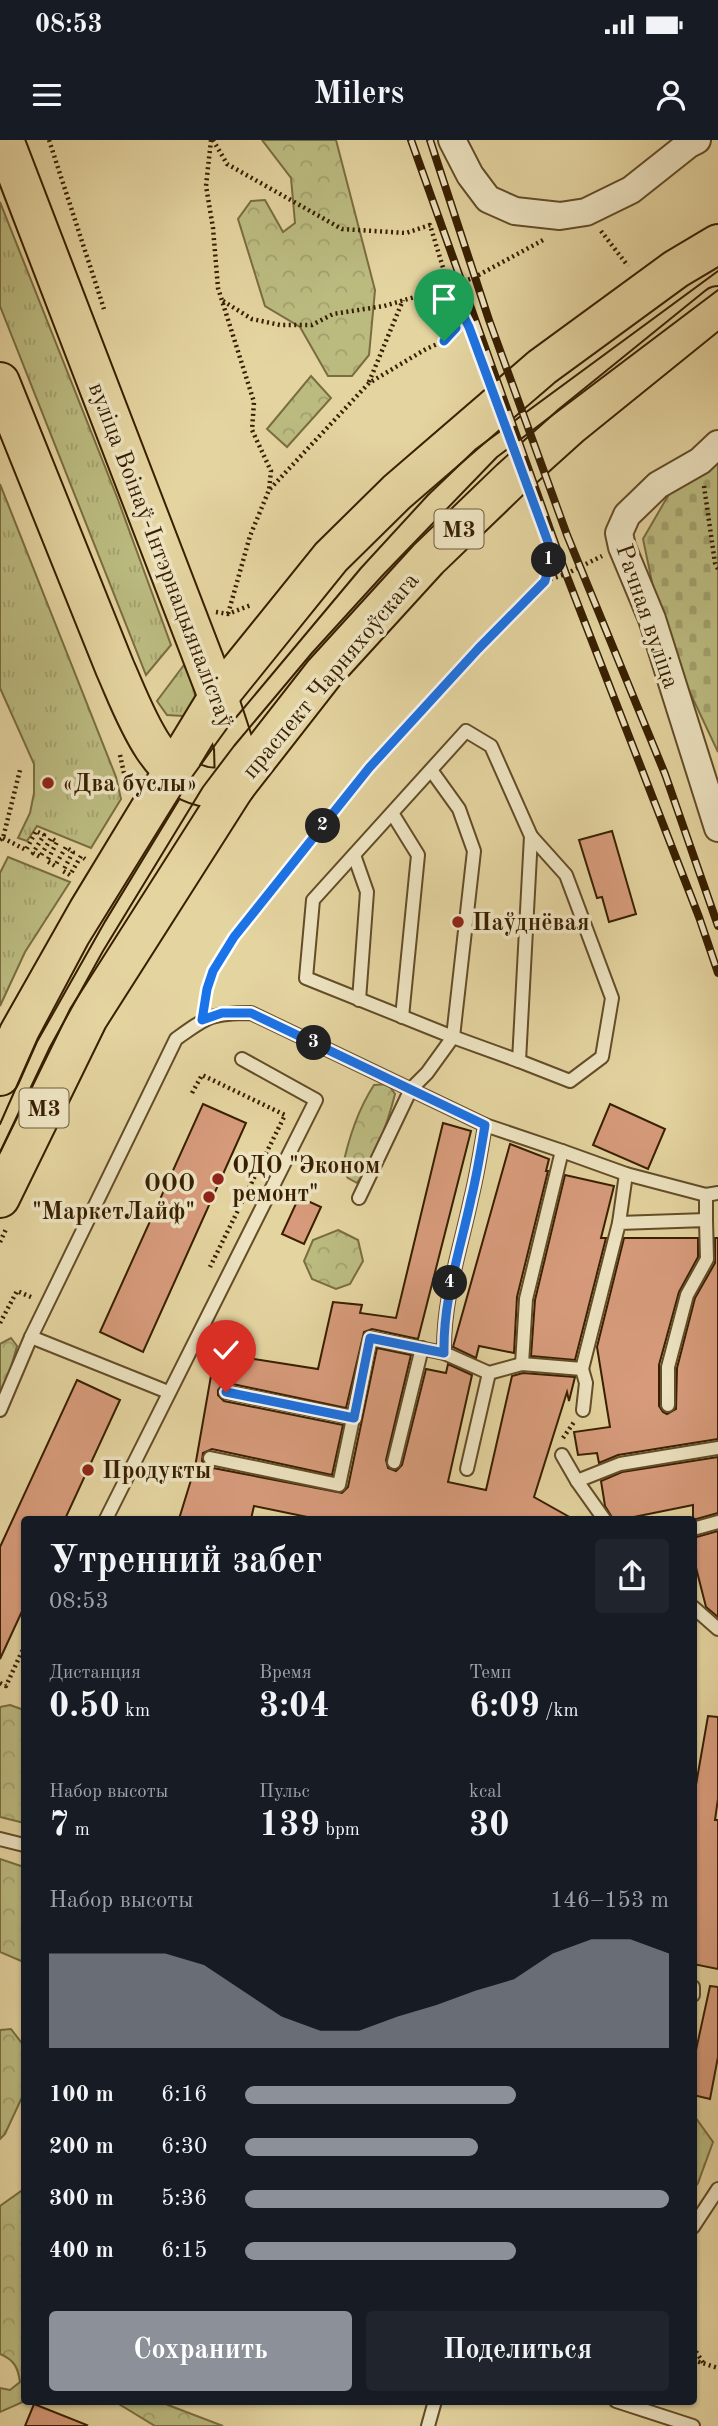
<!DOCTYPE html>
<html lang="ru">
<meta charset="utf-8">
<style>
:root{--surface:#171b24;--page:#20242c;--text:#f1f3f6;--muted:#9ea1a6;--accent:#8c9099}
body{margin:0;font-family:"Old Standard TT",serif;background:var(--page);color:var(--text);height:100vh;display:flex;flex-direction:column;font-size:26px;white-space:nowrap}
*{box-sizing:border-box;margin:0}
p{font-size:23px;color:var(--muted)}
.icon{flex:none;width:38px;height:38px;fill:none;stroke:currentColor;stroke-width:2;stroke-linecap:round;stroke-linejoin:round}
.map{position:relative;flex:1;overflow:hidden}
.side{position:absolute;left:21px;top:1376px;width:676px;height:889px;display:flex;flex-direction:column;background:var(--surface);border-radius:7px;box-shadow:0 2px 5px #0004}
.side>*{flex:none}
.pin{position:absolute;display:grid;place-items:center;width:60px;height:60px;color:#fff;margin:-72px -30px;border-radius:50% 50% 50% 0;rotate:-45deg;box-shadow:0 0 7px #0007}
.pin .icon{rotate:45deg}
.km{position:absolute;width:35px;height:35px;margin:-18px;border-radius:50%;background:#222;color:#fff;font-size:19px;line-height:35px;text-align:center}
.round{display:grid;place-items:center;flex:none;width:74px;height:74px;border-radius:7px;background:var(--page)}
.headline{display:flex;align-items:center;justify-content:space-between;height:119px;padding:0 28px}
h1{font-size:38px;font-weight:800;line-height:52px}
.metrics{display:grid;grid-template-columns:repeat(3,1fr);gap:10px;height:119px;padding:7px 28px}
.metrics div{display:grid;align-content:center}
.metrics b{font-size:35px;font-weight:800}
.metrics small{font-size:19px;font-weight:400}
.metrics p{font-size:19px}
.chart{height:196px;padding:14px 28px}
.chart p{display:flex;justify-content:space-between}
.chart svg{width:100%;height:126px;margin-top:7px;fill:var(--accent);opacity:.7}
.primary-button{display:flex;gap:14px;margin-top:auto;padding:14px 28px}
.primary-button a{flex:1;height:80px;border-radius:7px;background:var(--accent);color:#fff;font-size:28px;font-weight:800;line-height:80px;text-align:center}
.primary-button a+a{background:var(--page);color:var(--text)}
ul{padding:0 28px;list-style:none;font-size:23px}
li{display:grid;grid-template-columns:112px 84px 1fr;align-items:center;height:52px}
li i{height:18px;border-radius:9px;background:var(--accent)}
.status{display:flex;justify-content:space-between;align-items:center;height:49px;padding:0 35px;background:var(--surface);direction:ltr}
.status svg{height:19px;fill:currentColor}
header{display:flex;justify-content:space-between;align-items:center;height:91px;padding:0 28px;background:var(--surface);font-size:32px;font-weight:800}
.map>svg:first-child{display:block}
.grass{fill:url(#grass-tufts);stroke:#7a6d40;stroke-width:2}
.forest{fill:url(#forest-crowns);stroke:#7a6d40;stroke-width:2}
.cemetery{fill:url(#cemetery-stones);stroke:#7a6d40;stroke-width:2}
.building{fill:#d79b7b;stroke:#381f00;stroke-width:2}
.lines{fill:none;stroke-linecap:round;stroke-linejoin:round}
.lane-casing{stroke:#634c28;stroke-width:16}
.street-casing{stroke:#634c28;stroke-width:30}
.primary-casing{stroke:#381f00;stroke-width:42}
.path{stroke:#381f00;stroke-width:4.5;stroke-dasharray:2 3.5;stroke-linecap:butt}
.lane{stroke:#ede3c1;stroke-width:12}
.street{stroke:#ede3c1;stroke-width:26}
.primary{stroke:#e4d4a0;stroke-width:38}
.tram{stroke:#381f00;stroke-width:2}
.rail-casing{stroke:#381f00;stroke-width:8}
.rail{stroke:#ede3c1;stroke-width:5;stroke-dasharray:16;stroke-linecap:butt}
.path-bridge{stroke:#381f00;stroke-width:4.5;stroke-dasharray:2 3.5;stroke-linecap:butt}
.route-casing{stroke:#fff;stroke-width:14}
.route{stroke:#1a73e8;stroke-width:9}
.poi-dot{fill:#8f2418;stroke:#ede3c1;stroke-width:2.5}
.labels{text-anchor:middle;stroke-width:7;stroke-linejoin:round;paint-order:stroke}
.shield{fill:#ede3c1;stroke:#6e5a3a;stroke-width:2}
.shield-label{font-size:23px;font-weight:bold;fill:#381f00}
.street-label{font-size:24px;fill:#381f00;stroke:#ede3c1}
.poi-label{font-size:24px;font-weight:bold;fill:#381f00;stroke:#ede3c1;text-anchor:start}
</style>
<div class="status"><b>08:53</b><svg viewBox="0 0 49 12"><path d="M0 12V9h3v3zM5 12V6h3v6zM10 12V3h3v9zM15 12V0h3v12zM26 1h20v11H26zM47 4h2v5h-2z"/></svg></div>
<header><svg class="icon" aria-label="menu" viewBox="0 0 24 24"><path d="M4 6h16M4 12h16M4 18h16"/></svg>Milers<svg class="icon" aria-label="person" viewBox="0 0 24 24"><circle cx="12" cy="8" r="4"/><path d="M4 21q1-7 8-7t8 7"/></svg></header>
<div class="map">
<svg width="718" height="2286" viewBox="0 0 718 2286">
<defs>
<pattern id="grass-tufts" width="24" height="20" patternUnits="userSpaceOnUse" patternTransform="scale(1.75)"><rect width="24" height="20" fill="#bbbb80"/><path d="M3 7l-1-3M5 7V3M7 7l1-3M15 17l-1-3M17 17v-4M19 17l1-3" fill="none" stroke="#a2a06d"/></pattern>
<pattern id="forest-crowns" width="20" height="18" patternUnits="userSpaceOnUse" patternTransform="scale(1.75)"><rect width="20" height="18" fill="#bbbb80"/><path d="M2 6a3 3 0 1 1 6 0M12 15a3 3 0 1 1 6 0" fill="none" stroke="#a2a06d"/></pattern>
<pattern id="cemetery-stones" width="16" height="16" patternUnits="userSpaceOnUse" patternTransform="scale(1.75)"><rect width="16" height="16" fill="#bbbb80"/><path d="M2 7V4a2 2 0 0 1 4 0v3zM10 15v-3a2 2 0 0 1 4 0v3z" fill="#a2a06d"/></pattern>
</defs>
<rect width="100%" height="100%" fill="#e4d4a0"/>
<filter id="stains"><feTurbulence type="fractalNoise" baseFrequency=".00286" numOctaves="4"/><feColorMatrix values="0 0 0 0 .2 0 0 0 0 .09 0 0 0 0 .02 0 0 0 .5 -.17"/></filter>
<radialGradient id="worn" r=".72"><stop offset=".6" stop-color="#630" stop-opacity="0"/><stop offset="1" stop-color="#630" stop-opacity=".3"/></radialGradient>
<g class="grass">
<path d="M0,62L117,357L171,505L146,535L0,166Z"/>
<path d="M0,344L116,637L121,659L91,708L37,686L27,701L18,698L30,673L34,653V624L0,548Z"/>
<path d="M184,525C193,545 205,561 183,576L167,575L157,561Z"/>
<path d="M8,717L70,742L25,812L0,866V733Z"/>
</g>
<g class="forest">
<path d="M262,0H336L375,150L369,215L352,236H328L300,187L265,166L238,79L251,61L265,60L283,92L295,83L291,38Z"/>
<path d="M311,236L331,258L287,307L267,289Z"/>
<path d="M388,944L395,954C387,986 376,1016 357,1043L348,1038L342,1030C348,1000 357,971 374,945Z"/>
<path d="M338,1090L358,1100L363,1121L350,1144L336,1149L312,1139L304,1121L313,1100Z"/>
<path d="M11,1198L17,1206L10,1231L0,1255V1204Z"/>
<path d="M10,1565L24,1570V1683L0,1677V1567Z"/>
<path d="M0,1719L24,1727V1820L21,1821L0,1812Z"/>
<path d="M11,1889L24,1906V1953L5,1994L0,1999V1890Z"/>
<path d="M693,1974L713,2002L698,2043L693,2050Z"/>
<path d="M24,2049L25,2261L0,2272V2248L10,2250L20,2242C18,2227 14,2220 0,2214V2066Z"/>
<path d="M114,2261H162L168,2265L223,2286H155Z"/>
</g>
<path class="cemetery" d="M713,317L718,325V612L663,495L643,399L676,342Z"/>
<g class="building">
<path d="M612,691L636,774L609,782L602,757L597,758L579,700Z"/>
<path d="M203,964L246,983L143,1212L100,1192Z"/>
<path d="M610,964L665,989L648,1029L593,1005Z"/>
<path d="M443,983L471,991L418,1199L372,1189L364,1192L346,1268L228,1243L223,1244L218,1250V1255L224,1261L343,1285L332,1335L212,1309L203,1313L202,1321L208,1327L342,1353L348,1347L377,1208L411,1215L386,1320L388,1328L396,1331L402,1325L426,1229L446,1233L448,1224L472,1235L448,1342L486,1350L512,1236L523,1233L575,1237L569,1261L567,1252L534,1357L573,1379H317L254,1366L251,1379H179L195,1327L215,1213L318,1229L333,1162L362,1165L360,1173L396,1178Z"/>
<path d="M510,1004L549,1019L546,1031H548L517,1157L514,1213L479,1206L476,1218L453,1207Z"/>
<path d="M565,1035L614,1046L601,1098H606L575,1220L531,1216L535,1160Z"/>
<path d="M299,1057L321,1067L304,1104L282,1094Z"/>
<path d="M624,1098H698V1117L679,1152L659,1225V1266L663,1272L667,1274L676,1269L677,1228L695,1158L715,1123V1098H718V1299L618,1315L599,1323L597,1313L578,1315L574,1292L610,1287L597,1207Z"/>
<path d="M77,1240L120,1260L65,1379H24V1467L0,1519V1407Z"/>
<path d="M718,1317V1373L693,1380V1365L624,1379H613L605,1366L601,1341L622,1332Z"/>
<path d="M718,1391V1477L706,1467L693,1416V1398Z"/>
<path d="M708,1576L718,1577V1659L715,1680H718V1829L693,1824V1662Z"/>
<path d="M710,1846L718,1847V1917L710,1959L693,1955V1924Z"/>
<path d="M34,2264L87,2285L86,2286H25Z"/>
</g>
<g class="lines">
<defs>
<g id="lane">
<path d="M466,591L491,606L531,696L519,921L453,897L306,838L313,760Z"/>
<path d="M392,673L418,715L402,877"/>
<path d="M354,715L367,752L359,860"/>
<path d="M519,921L570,941L602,917L612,858L566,735L531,696"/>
<path d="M485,985L562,1011L526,1159L522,1224"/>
<path d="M562,1011L626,1034L706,1055"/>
<path d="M359,1058L411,949L427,933L453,897L474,711L459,669L431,630"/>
<path d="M706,1080V1055L718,1053"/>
<path d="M619,1083L626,1034"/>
<path d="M31,1197L168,1252"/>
<path d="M582,1229L619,1083L706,1080L707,1119L687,1155L668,1227V1265"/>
<path d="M226,1252L354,1278"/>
<path d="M0,1270L31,1197L176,899C208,876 212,873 251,873L485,985C481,1010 477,1035 471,1059C460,1111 443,1159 444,1213L489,1233L522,1224L582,1229L586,1243L583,1270"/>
<path d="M562,1315L577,1341L604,1379"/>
<path d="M210,1318L339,1345L370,1198L444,1213"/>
<path d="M394,1322L422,1208"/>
<path d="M467,1329L489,1233"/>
<path d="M577,1341L620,1324L718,1308"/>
<path d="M106,1379L316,960L242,919"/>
<path d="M693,1389L718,1382"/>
<path d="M693,1467L718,1489"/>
<path d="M0,1699L24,1705"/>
<path d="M693,1847V1855"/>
<path d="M693,2087L718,2049"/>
<path d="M616,2261L693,2286"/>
<path d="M428,2286L435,2261"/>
</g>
<g id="street">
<path d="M452,0L470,35L488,59L515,71L560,76L586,72L631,50L689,4L697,0"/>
<path d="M718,304L700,321L658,345L627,375L619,393L622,407L652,479L718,688"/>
</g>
<g id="primary">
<path d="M4,0L218,557L234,606L235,647"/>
<path d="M0,242L115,528C133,568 155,635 202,646C212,649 225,647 235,647"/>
<path d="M0,936L19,893L88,771L218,557L331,417L397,352L542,227L676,129L718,104"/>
<path d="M0,1058L88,878L235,647L324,533L428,419L511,339L571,285L718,166"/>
</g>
</defs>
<use href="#lane" class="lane-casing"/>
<use href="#street" class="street-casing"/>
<use href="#primary" class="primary-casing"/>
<g class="path">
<path d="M49,0L104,169"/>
<path d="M211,0L206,46L213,88L218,148L254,262L252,290L271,331L269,350L250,396L228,474"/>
<path d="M213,0L227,24L342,89L406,93L430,85L449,147L469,187"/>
<path d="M601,91L628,126"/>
<path d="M223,161L252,179L280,185H312L333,174L384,166L449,147L475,137L545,99"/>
<path d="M369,242L403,160"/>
<path d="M704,346L715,423L718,429"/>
<path d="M270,349L369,243L426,209L444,201L456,188L450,152"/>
<path d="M545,440L549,425L548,402"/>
<path d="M216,472L228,474L251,465"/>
<path d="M120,615L127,647"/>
<path d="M3,698L26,710L36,691L44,695L33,713L40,717L51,698L57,702L47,721L55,726L66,707L73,712L63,731L70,735L81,716L85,719"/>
<path d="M0,700L3,698L20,630"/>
<path d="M205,861L213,831L234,797L369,628L478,509L545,441L566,434L602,416"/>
<path d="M192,953L202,935L285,975L210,1127"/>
<path d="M0,1102L7,1087"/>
<path d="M0,1183L17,1151L31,1157"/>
<path d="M563,1298L574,1282"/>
<path d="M0,1543L6,1546L24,1507"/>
<path d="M693,2207L704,2224"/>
<path d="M693,2220L718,2228"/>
</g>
<use href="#lane" class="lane"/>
<use href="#street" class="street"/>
<use href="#primary" class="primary"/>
<g class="tram">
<path d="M0,984L38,898L88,804L189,641L228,587L361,428L428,355L476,309L718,131"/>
<path d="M0,1012L50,907L103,811L203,647L234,606L312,513L383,435L497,317L718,150"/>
</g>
<defs>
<g id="rail">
<path d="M411,0L566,434L699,777L718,833"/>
<path d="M430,0L489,180L567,395L665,634L718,786"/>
</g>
</defs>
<use href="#rail" class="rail-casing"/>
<use href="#rail" class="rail"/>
<path class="path-bridge" d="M469,187L548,402"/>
</g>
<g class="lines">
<defs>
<path id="route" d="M226,1252L354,1278L370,1198L444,1213C443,1159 460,1111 471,1059C477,1035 481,1010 485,985L251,873H222L202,880L207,849L213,831L234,797L369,628L478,509L545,441L549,425L548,402L469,187L449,147L456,188L444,201"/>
</defs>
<use href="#route" class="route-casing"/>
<use href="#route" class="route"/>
</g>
<g class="poi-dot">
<circle cx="48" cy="643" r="7"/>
<circle cx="458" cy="782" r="7"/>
<circle cx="218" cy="1039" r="7"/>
<circle cx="209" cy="1057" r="7"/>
<circle cx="88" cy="1330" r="7"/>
</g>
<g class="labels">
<g class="shield">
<rect x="434.5" y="369.5" width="49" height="39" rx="5"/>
<rect x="19.5" y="948.5" width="49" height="39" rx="5"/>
</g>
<g class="shield-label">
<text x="459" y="397">М3</text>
<text x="44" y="976">М3</text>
</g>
<g class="street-label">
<text transform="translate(162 415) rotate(69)" y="8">вуліца Воінаў-Інтэрнацыяналістаў</text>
<text transform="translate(648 476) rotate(71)" y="8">Рачная вуліца</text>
<text transform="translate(330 535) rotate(-50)" y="8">праспект Чарняхоўскага</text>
</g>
<g class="poi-label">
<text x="62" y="651">«Два буслы»</text>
<text x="472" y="790">Паўднёвая</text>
<text x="232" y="1033">ОДО "Эконом<tspan x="232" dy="28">ремонт"</tspan></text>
<text x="195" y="1051" text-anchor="end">ООО<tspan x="195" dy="28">"МаркетЛайф"</tspan></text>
<text x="102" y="1338">Продукты</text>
</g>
</g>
<rect width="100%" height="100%" filter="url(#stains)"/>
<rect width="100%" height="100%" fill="url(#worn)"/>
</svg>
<div class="pin" style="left:444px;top:201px;background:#1e9e55"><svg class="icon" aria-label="arrive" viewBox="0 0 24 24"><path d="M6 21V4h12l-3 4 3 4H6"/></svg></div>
<div class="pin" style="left:226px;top:1252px;background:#d93025"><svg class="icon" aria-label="check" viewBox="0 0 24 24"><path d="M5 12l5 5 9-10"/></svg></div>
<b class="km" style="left:549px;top:420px">1</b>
<b class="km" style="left:323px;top:686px">2</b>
<b class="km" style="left:314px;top:903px">3</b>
<b class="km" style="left:450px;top:1143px">4</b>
<section class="side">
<div class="headline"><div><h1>Утренний забег</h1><p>08:53</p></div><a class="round"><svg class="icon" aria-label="share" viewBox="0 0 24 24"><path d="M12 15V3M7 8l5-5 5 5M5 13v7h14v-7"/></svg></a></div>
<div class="metrics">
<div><p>Дистанция</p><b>0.50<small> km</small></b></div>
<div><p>Время</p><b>3:04</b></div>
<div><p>Темп</p><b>6:09<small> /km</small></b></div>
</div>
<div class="metrics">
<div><p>Набор высоты</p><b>7<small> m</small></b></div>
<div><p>Пульс</p><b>139<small> bpm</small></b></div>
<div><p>kcal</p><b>30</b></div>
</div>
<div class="chart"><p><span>Набор высоты</span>146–153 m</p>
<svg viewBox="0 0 160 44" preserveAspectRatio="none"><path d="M0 44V11L10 11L20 11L30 11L40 15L50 24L60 33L70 38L80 38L90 33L100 29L110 24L120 20L130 11L140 6L150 6L160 11V44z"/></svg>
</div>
<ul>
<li><b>100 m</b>6:16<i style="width:64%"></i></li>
<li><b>200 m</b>6:30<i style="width:55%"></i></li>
<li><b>300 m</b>5:36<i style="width:100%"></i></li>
<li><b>400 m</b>6:15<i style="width:64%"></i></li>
</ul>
<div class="primary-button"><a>Сохранить</a><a>Поделиться</a></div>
</section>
</div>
